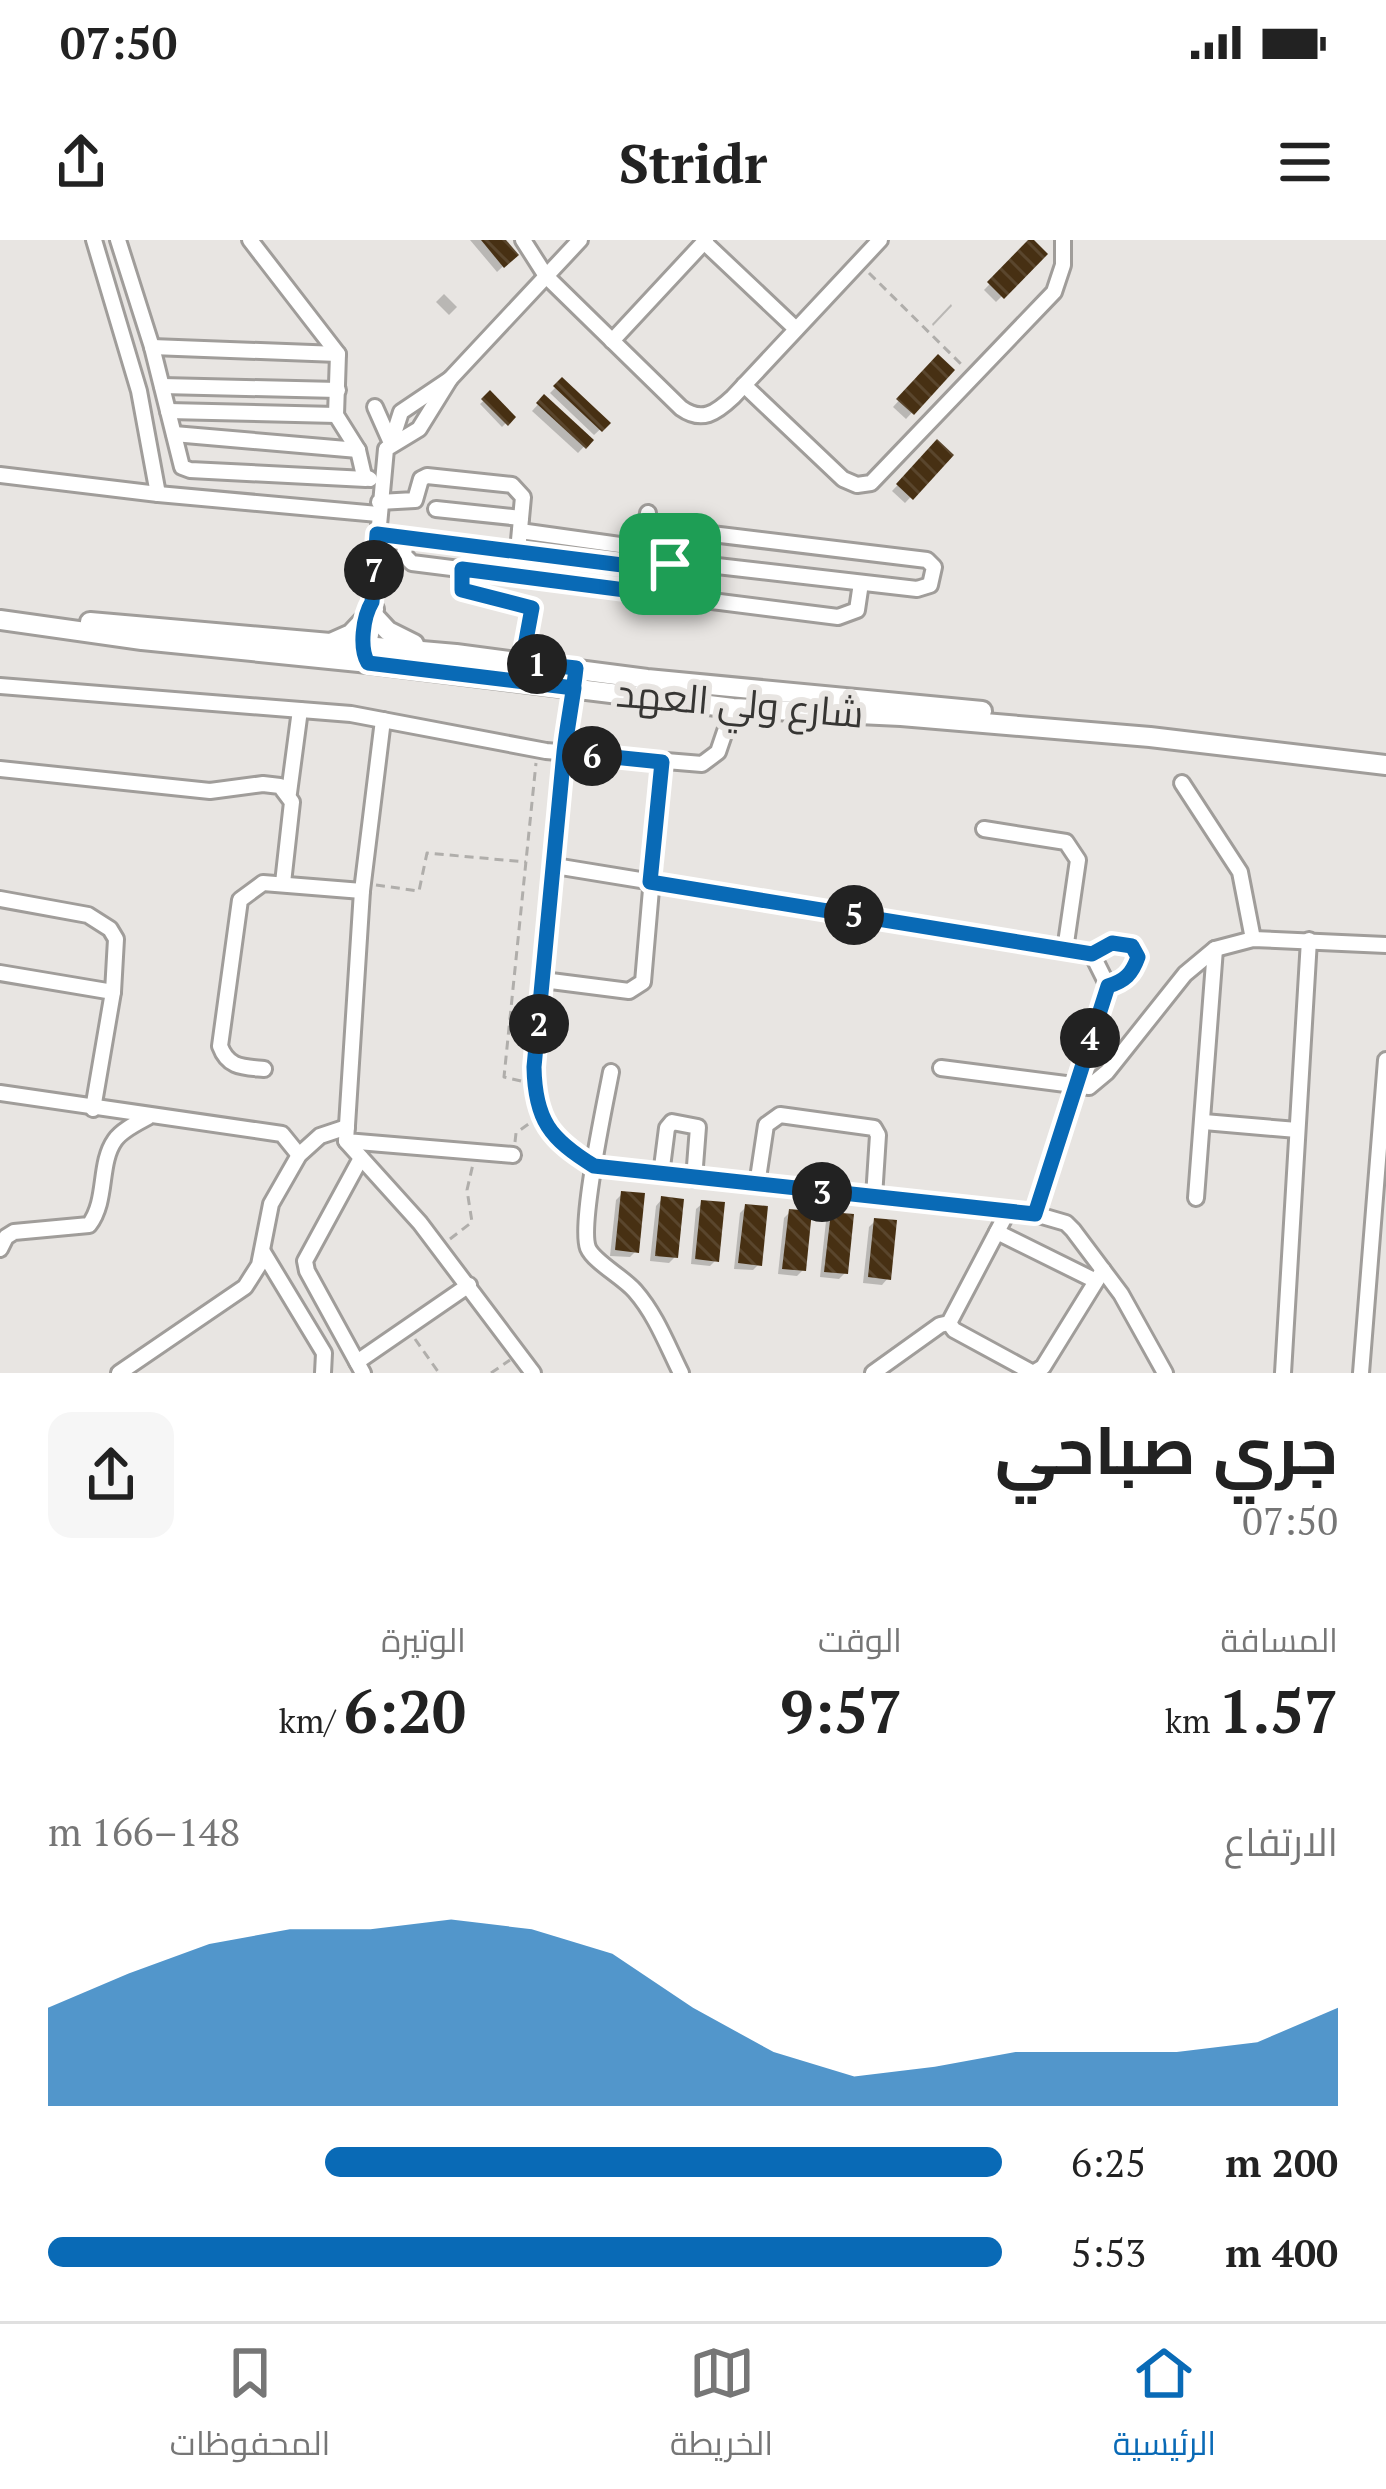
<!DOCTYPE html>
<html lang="ar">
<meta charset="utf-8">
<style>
:root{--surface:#fff;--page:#f6f6f6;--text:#222;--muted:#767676;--line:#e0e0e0;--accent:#096ab6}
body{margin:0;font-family:"PT Serif",Cairo,serif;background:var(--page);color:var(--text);direction:rtl;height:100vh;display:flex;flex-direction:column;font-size:45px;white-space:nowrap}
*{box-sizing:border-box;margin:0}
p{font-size:39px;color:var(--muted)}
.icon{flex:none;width:66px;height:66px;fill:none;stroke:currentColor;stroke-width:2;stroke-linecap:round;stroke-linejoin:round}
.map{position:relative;height:1133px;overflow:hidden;direction:ltr}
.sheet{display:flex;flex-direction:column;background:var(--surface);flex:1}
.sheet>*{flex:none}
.pin{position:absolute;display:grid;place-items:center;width:102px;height:102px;color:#fff;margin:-51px;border-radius:24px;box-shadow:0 6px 18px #0006}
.km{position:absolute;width:60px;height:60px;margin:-30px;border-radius:50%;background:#222;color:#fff;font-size:33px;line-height:60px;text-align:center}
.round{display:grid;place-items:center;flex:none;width:126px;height:126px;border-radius:24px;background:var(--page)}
.summary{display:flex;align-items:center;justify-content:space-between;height:204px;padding:0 48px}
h1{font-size:66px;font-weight:700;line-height:90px}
.stats{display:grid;grid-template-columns:repeat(3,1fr);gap:18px;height:204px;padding:12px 48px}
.stats div{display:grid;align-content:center}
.stats b{font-size:60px;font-weight:700}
.stats small{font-size:33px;font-weight:400}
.stats p{font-size:33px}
.chart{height:336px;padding:24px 48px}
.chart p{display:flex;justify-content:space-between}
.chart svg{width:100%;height:216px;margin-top:12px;fill:var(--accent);opacity:.7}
ul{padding:0 48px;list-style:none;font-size:39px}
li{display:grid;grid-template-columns:192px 144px 1fr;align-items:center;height:90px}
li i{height:30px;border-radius:15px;background:var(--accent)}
.status{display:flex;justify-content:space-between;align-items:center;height:84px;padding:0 60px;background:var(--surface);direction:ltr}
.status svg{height:33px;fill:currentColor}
header{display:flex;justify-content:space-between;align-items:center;height:156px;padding:0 48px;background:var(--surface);font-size:54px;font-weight:700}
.tabs{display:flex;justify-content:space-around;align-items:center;height:168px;border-top:3px solid var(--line);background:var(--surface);font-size:33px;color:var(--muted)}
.tabs a{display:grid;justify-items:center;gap:6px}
.tabs .on{color:var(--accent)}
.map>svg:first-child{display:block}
.shadow{fill:#0003}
.building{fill:url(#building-back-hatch)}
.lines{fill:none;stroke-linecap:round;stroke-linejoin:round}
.minor-casing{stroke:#a09d9a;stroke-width:20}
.major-casing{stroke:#a09d9a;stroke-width:24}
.path{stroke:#b0aeab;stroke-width:3;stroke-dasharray:9 6;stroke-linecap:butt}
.minor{stroke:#fff;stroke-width:14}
.major{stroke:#fff;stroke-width:18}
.route-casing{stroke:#fff;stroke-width:24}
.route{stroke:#096ab6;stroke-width:15}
.labels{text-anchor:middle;stroke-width:12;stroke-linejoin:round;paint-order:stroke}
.street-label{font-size:39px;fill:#363533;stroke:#e8e5e2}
</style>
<div class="status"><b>07:50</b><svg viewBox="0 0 49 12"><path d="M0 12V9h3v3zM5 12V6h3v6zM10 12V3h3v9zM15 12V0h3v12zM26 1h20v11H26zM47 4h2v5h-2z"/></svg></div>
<header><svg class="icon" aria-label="menu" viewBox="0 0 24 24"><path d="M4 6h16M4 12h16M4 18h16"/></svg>Stridr<svg class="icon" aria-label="share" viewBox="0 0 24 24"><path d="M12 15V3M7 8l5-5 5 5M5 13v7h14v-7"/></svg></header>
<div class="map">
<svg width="1386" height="1133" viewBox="0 0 1386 1133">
<defs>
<pattern id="building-back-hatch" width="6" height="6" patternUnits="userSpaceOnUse" patternTransform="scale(3)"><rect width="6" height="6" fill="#473013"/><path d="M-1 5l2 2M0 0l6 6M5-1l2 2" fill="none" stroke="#5a462d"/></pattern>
</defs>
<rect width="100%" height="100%" fill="#e8e5e2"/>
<g class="shadow">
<path d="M470,0H502L515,15L497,32Z"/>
<path d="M1031,1L1044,14L996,62L984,50Z"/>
<path d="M444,54L457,67L449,75L436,62Z"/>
<path d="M951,64L952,66L933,86L932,84Z"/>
<path d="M938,118L951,130L906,179L893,167Z"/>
<path d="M562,141L607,183L594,195L550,153Z"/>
<path d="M490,155L512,177L502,187L480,164Z"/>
<path d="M544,158L590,200L578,213L532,171Z"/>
<path d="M938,203L950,215L905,263L892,251Z"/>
<path d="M622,954L636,1011L630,1017L610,1016L616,960Z"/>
<path d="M662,959L675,1017L669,1023L650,1021L656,966Z"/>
<path d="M703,963L716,1020L710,1026L691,1024L696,969Z"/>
<path d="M746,967L759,1024L753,1030L734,1029L740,973Z"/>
<path d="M790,972L803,1030L797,1036L778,1034L784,978Z"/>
<path d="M832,975L845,1033L839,1039L820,1037L826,981Z"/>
<path d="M875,981L888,1038L882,1045L863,1043L869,987Z"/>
</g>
<g class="building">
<path d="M481,0H506L519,15L504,28Z"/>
<path d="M1028,0H1034L1048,14L1004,59L987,42Z"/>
<path d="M938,114L955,130L914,175L896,159Z"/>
<path d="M562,137L611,183L602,192L553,146Z"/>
<path d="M490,150L516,177L508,186L481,159Z"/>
<path d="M544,154L594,200L586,209L536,163Z"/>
<path d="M937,199L954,215L913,260L896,244Z"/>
<path d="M621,951L645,953L639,1013L615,1010Z"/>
<path d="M661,956L684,959L678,1018L655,1016Z"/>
<path d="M701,960L725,962L719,1022L695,1019Z"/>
<path d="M745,964L768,966L762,1026L738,1023Z"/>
<path d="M789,969L812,971L806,1031L782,1029Z"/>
<path d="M831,972L854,974L848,1034L824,1032Z"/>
<path d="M874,978L897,980L891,1040L868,1037Z"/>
</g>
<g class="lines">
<defs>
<g id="minor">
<path d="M94,0L139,151L158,254"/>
<path d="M118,0L152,107L182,227L190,230L366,239"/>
<path d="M250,0L338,114L336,175L358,210L364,236L370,239"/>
<path d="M523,0L546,36L681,168C702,183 716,173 733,157L880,0"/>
<path d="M704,2L796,89"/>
<path d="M612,101L706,0"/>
<path d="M152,107L338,114"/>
<path d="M744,145L843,239L857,245L871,243L1054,52L1063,25V0"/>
<path d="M162,146L338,150"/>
<path d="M375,167L391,203"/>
<path d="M168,171L336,175"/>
<path d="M174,194L358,210"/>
<path d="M391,203L401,172L450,139L580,0"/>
<path d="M0,235L158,254L378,274"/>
<path d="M379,262L415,260L421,239L427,236L512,245L523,257L518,311"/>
<path d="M436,269L521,278"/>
<path d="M520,291L634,307L644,301L648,273"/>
<path d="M377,294L638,327C656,327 673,324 691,323L917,349L930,345L934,327L927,320L687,291L674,301L665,355"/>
<path d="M406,297L404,315L412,323L838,377L857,370L861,343"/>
<path d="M367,415L376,369L372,362L386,209L419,189L450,139"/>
<path d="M575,439L564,512L534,827C534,879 550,899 594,926L1035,974L1066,983L1073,990L1121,1054L1165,1133"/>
<path d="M0,446L351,474L546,511L702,524L718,512L733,468"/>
<path d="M383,480L362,651L346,901L513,915"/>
<path d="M0,529L210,551L263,544L280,546L292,562L283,643"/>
<path d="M1182,543L1240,632L1253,699"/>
<path d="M289,553L300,470"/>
<path d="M984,589L1066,602L1078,620L1065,710"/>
<path d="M555,626L1092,714L1112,703L1132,707L1138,717C1132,734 1125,741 1108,746L1035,974"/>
<path d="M0,659L88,675L110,689L116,699L113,752L93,869"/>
<path d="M1092,714L1108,746"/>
<path d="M0,733L113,752"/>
<path d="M543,740L629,751L643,742L662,522"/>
<path d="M941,828L1089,847L1107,832L1185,734L1215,709L1253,699L1386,705"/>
<path d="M264,829C243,827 228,828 220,806L240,660L263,643L362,651"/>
<path d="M611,832C605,864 579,984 588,1008C594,1022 623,1037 635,1051C656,1075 667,1105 681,1133"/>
<path d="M0,853L282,894L299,915"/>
<path d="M1204,882L1297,890"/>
<path d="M346,901L420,983L533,1133"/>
<path d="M361,918L305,1021L307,1031L363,1133"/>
<path d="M661,935L667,888L672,882L698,887L694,939"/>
<path d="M757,945L766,885L780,875L874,888L878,895L874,957"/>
<path d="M1196,958L1215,709"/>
<path d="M997,992L1096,1041"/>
<path d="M0,1009L6,997L14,992L89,985C108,960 98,924 115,900C122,890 137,883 148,877"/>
<path d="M263,1012L324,1113L323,1133"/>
<path d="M949,1083L954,1090L1033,1133L1043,1127L1103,1030"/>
<path d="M357,1122L469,1045"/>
<path d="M119,1133L245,1047L259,1025L271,964L299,915L320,896L347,887"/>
<path d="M873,1133L940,1085L949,1083L1008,971"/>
<path d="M1283,1133L1309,700"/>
<path d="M1361,1133L1386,820"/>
</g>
<g id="major">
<path d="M375,377L388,391L414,404"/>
<path d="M0,380L142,400L359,422L733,468L901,476L1150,497L1386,525"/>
<path d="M90,382L456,414L647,439L982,471"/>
<path d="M333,402L351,394L367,377"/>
</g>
</defs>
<use href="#minor" class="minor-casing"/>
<use href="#major" class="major-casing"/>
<g class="path">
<path d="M869,33L964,127"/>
<path d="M462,341V350L532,368L524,408"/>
<path d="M376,645L419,651L427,613L526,622"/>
<path d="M521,841L504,837L536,523"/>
<path d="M515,902L516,893L530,883"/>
<path d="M450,999L472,982L467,950L473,924"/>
<path d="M415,1099L439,1133"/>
<path d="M491,1133L510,1120"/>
</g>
<use href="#minor" class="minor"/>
<use href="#major" class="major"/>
</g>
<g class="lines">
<defs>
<path id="route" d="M670,324L664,355L462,329V350L532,368L522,422L576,428C573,457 567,484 564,512L534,827C535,880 550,899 594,926L1035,974L1108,746C1125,741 1132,734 1138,717L1132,706L1112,703L1092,714L650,642L662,522L564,512L574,448L368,423C359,408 363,377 372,362L377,294L638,327L670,324"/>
</defs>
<use href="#route" class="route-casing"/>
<use href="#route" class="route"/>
</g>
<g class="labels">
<g class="street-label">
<text transform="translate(740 463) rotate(5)" y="14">شارع ولي العهد</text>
</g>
</g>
</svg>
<div class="pin" style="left:670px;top:324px;background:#1e9e55"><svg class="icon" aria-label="arrive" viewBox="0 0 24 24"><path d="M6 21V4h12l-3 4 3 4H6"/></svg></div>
<b class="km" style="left:537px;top:424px">1</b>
<b class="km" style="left:539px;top:784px">2</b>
<b class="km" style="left:822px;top:952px">3</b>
<b class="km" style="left:1090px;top:798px">4</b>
<b class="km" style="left:854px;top:675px">5</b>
<b class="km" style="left:592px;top:516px">6</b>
<b class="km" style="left:374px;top:330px">7</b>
</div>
<section class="sheet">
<div class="summary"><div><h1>جري صباحي</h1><p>07:50</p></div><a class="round"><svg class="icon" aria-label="share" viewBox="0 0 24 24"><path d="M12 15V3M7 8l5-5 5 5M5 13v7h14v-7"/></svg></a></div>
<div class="stats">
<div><p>المسافة</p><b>1.57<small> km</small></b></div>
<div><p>الوقت</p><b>9:57</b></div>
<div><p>الوتيرة</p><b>6:20<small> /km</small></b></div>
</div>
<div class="chart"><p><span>الارتفاع</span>148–166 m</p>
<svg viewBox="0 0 160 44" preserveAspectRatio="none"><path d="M0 44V24L10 17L20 11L30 8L40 8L50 6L60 8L70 13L80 24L90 33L100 38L110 36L120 33L130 33L140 33L150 31L160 24V44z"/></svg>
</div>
<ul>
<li><b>200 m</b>6:25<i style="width:71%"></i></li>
<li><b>400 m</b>5:53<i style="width:100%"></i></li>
</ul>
</section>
<nav class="tabs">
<a class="on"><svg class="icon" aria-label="home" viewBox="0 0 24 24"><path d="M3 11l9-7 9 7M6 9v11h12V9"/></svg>الرئيسية</a>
<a><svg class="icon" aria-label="map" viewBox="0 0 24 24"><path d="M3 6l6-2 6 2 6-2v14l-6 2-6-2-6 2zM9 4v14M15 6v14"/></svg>الخريطة</a>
<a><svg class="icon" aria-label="saved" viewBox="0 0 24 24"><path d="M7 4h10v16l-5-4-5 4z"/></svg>المحفوظات</a>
</nav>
